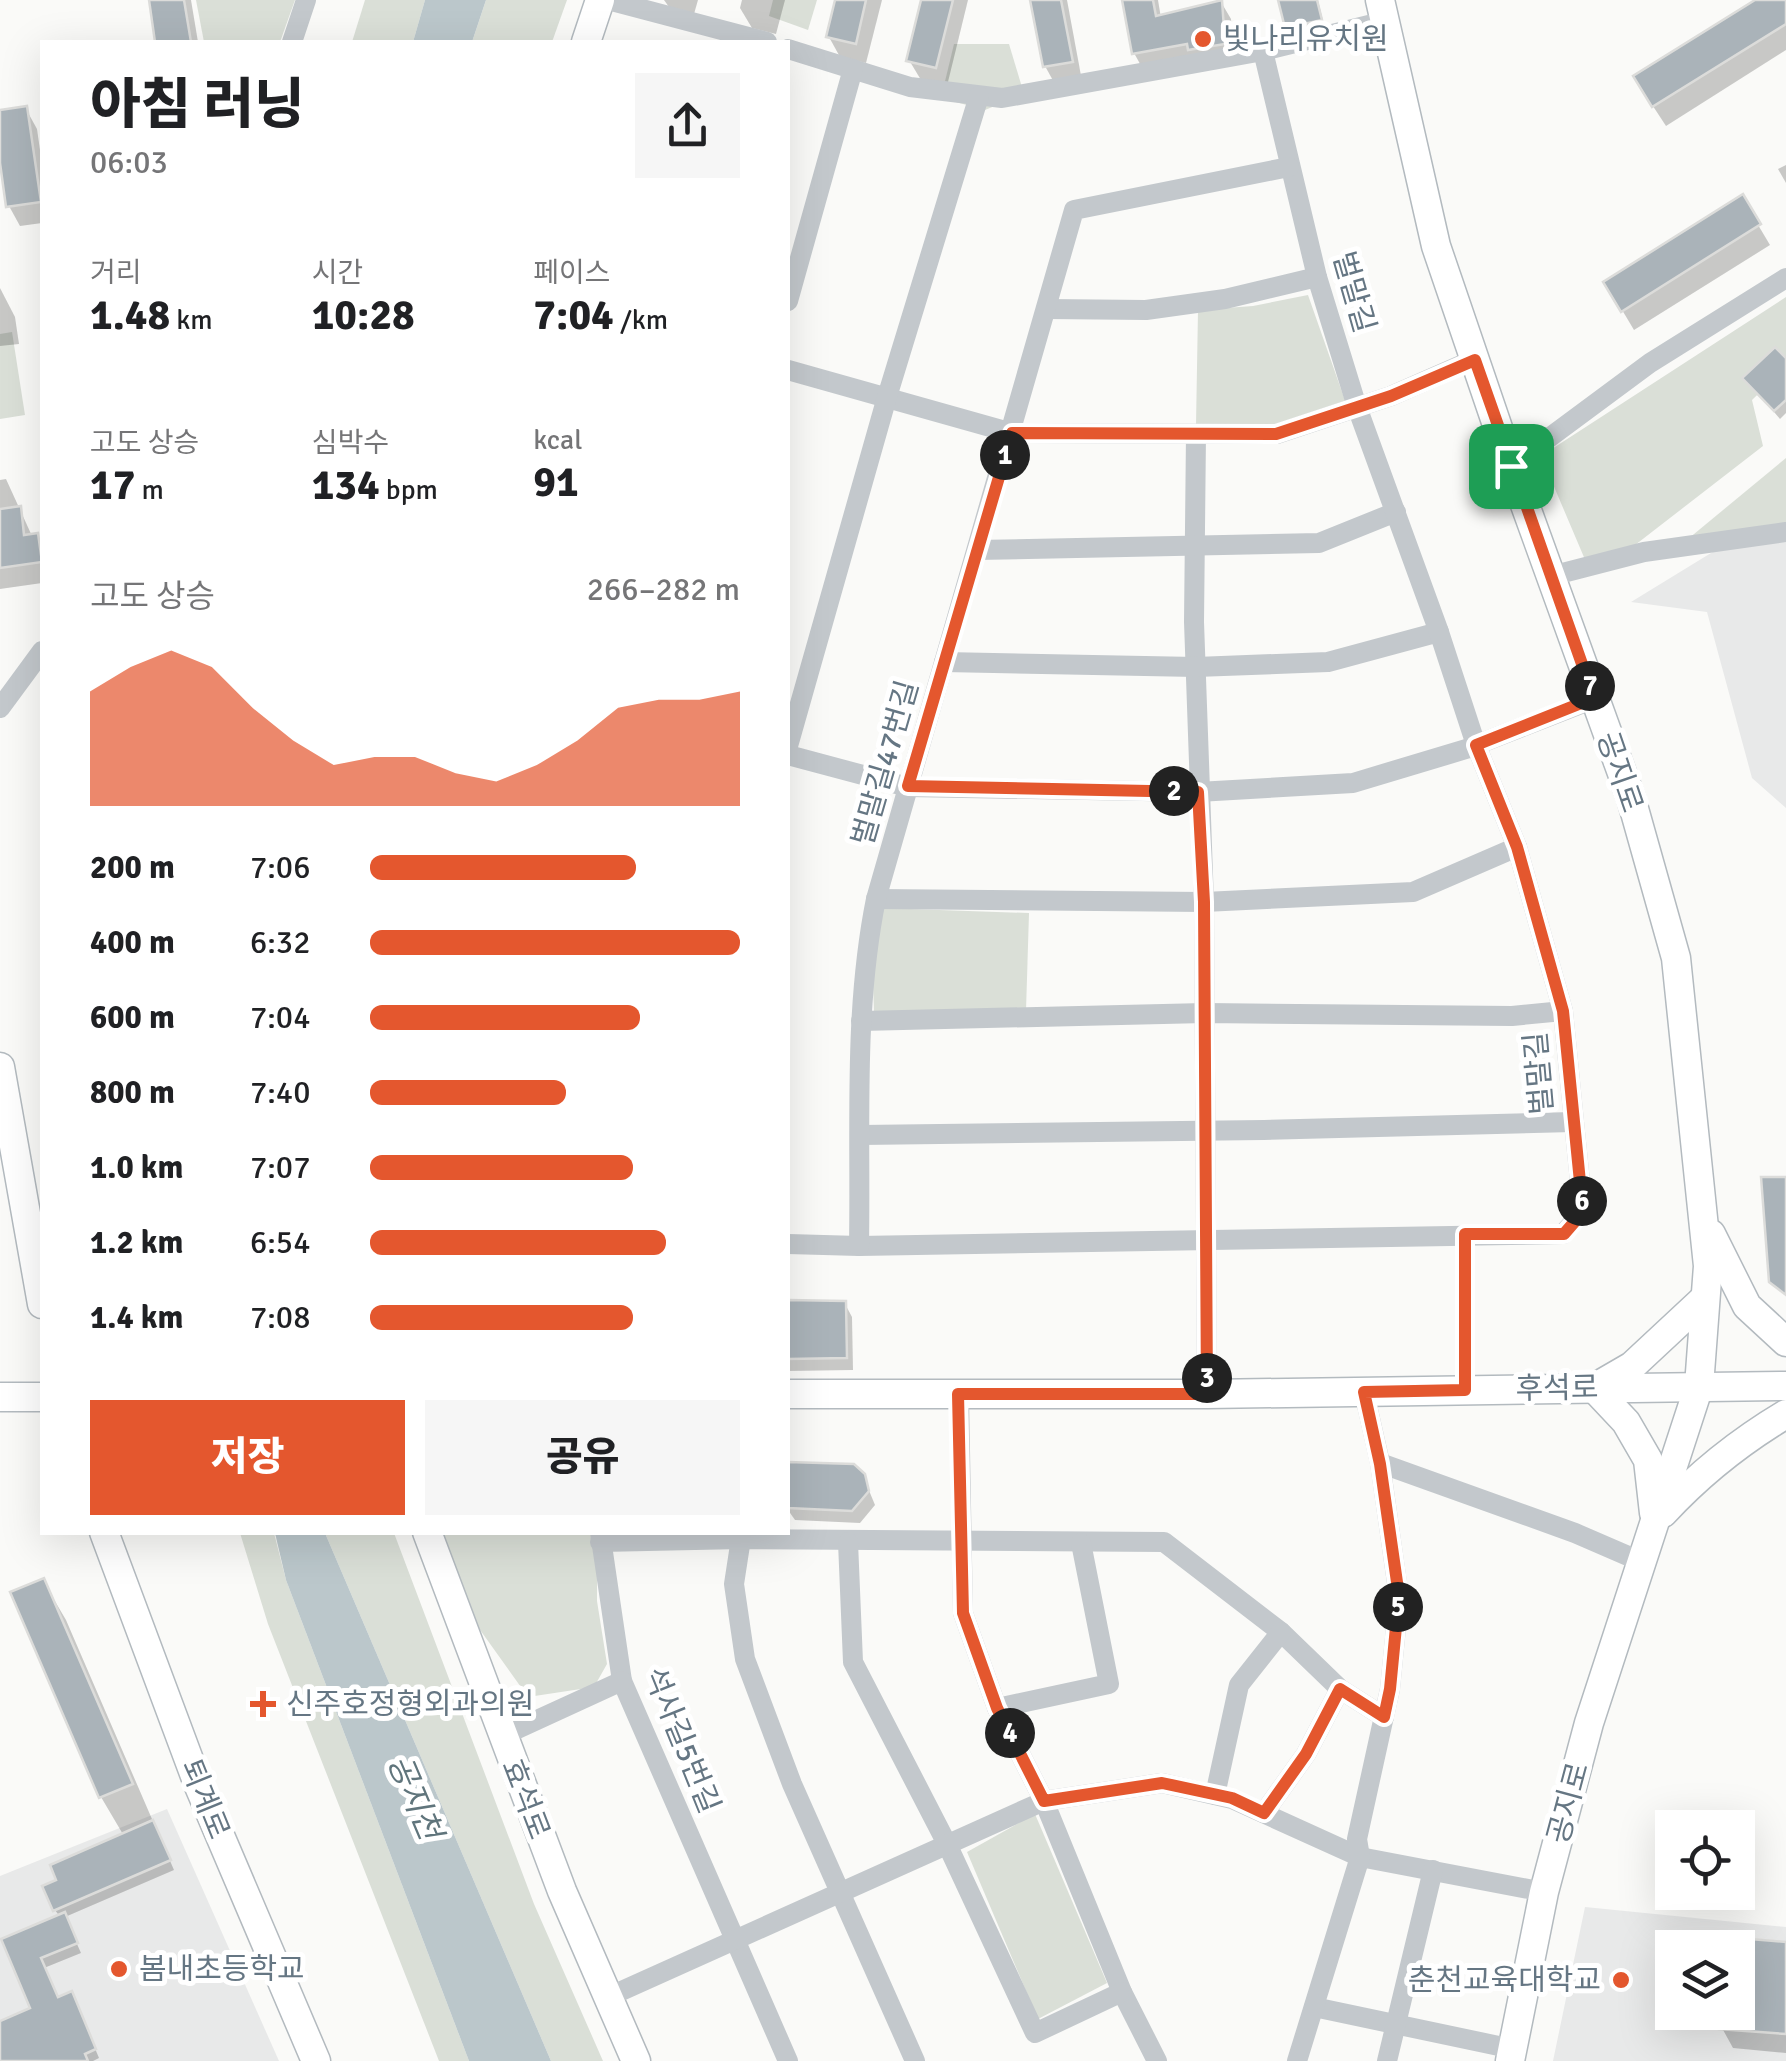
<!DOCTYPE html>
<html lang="ko">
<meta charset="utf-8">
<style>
:root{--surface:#fff;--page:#f6f6f6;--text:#202124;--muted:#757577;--accent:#e4572e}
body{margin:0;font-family:Signika,"Noto Sans KR",sans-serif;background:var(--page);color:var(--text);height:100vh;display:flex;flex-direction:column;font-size:38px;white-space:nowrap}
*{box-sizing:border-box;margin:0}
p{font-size:32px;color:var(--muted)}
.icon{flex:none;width:55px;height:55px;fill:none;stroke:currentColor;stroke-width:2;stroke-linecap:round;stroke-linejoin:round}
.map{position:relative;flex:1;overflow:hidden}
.details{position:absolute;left:40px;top:40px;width:750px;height:1495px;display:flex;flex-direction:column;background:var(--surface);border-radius:0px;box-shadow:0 10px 40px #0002}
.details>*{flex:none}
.fabs{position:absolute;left:1655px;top:1810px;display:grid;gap:20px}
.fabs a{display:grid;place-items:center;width:100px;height:100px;border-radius:0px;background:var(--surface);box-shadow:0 10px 40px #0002;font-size:50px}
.pin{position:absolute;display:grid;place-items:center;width:85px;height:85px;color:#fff;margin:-42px;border-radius:20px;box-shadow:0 5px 15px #0006}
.km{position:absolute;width:50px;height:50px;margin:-25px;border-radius:50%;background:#222;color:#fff;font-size:28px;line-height:50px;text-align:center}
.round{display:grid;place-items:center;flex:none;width:105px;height:105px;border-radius:0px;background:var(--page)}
.summary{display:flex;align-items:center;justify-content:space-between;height:170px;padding:0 50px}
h1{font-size:55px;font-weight:800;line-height:75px}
.figures{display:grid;grid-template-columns:repeat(3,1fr);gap:15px;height:170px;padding:10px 50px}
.figures div{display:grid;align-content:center}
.figures b{font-size:42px;font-weight:800}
.figures small{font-size:28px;font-weight:400}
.figures p{font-size:28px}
.chart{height:280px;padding:20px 50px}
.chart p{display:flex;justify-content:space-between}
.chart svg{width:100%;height:180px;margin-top:10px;fill:var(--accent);opacity:.7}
.cta{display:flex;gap:20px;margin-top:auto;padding:20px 50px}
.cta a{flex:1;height:115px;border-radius:0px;background:var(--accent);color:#fff;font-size:40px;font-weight:800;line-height:115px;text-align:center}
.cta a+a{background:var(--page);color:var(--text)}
ul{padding:0 50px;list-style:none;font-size:32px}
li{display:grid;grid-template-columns:160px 120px 1fr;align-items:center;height:75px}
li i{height:25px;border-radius:12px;background:var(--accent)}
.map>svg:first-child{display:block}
.built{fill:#e8e9e9;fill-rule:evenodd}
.green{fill:#dadfd7}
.water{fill:#bbc7cb}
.shadow{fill:#0003}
.building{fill:#aab3b9;stroke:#dcdcda;stroke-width:2.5}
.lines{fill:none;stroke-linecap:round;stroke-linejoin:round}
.secondary-casing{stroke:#b3babf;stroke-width:31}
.street{stroke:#c3c8cc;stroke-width:20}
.secondary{stroke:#fff;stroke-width:28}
.route-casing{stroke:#fff;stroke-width:20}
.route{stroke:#e4572e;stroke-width:12}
.poi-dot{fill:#e4572e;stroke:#fff;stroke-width:4}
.labels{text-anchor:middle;stroke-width:10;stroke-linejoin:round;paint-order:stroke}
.poi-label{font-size:30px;fill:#657683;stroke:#fff;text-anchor:start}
.street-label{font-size:30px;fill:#657683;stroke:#fff}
.water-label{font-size:32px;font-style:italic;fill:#60757c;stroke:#fff}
</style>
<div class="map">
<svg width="1786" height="2061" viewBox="0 0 1786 2061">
<rect width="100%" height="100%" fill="#fafaf8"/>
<g class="built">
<path d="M1786,507V808L1752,778L1707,612L1631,602Z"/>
<path d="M167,1809L279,2061H0V1876Z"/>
<path d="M1585,1907L1786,1927V2061H1553ZM1672,1948H1738V2012H1672Z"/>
</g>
<g class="green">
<path d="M196,0H295L280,42H204Z"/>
<path d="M365,0H425L413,42H352Z"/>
<path d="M486,0H567L552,42H472Z"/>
<path d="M773,0H817L808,30L769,16Z"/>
<path d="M954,44H1009L1024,94L985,110L941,98Z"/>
<path d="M1308,295L1348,409L1260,433L1196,425L1198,310L1253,306Z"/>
<path d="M1786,297V367L1752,400L1763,446L1617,559L1589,569L1541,456Z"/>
<path d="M12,332L25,415L0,419V334Z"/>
<path d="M1786,458V539L1665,558Z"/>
<path d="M882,908L1029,913L1026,1011L874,1012L872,955Z"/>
<path d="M240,1533H274L286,1580L469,2061H439L268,1624Z"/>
<path d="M325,1533H394L534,1904L603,2061H551Z"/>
<path d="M439,1533H597V1601L607,1664L594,1687L528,1697L473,1620Z"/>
<path d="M1035,1814L1107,1983L1038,2019L967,1852Z"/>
</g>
<g class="water">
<path d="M425,0H486L472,42H413Z"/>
<path d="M275,1533H325L551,2061H469L286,1580Z"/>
</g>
<g class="shadow">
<path d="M151,0H191L198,42H158Z"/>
<path d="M664,0H698L694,14L669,7Z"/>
<path d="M742,0H785L776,34L752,28L740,8Z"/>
<path d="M837,0H882L866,63L840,57L829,37Z"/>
<path d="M924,0H968L947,86L921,80L909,60Z"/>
<path d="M1032,0H1067L1082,81L1056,86L1045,66Z"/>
<path d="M1125,0H1158L1161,18L1221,2L1231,19L1234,62L1144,71L1134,53Z"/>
<path d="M1281,0H1318L1325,29L1293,36Z"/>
<path d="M1759,0H1786V50L1666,126L1647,97Z"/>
<path d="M26,109L37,129L42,164V223L20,226L9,206L0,146V112Z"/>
<path d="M1786,165V183L1778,169Z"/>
<path d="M1742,198L1770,245L1634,330L1606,283Z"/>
<path d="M0,288L15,317L19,344L0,346Z"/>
<path d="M1786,362V413L1780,419L1745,378Z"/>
<path d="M6,479L32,536H37L42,545V583L0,589V480Z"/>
<path d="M788,1302L845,1304L852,1317L853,1370L788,1371Z"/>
<path d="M788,1465L853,1466L863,1476L875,1505L860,1523L795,1520L788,1510Z"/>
<path d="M43,1581L66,1620L174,1870L65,1917L81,1953L44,1968L58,2000L76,2003L99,2058L93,2061H0V2023L33,2009L4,1940L60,1917L55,1910L124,1836L101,1797L14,1593Z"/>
<path d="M1724,1939L1786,1944V2053L1733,2048L1722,2028L1716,2012H1738V1948H1723Z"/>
</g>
<g class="building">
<path d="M149,0H184L191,42H155Z"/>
<path d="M835,0H866L856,44L826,37Z"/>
<path d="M921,0H953L936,68L906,61Z"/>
<path d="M1030,0H1061L1073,62L1043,67Z"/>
<path d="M1122,0H1153L1156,16L1222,0L1225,44L1188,50L1187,44L1132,54Z"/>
<path d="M1278,0H1317L1322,20L1285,28Z"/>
<path d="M1755,0H1786V24L1652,107L1633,76Z"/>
<path d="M27,106L41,202L6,207L0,163V110Z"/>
<path d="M1743,194L1761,224L1621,312L1603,282Z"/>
<path d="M1775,347L1786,358V400L1774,411L1742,378Z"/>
<path d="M21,506L24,535L38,533L42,562L0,568V509Z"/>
<path d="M1761,1177H1786V1295L1769,1282Z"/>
<path d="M788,1300L846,1301L847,1358L788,1359Z"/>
<path d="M788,1462L854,1464L865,1474L869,1491L852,1511L788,1508Z"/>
<path d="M44,1578L133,1784L99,1798L10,1592Z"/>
<path d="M153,1820L171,1860L53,1911L42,1886L56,1880L50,1865Z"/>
<path d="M65,1912L78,1943L41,1958L58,1997L72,1991L96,2049L85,2054L88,2061H0V2021L30,2008L1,1939Z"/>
<path d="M1738,1938L1786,1942V2034L1719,2029L1720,2012H1738Z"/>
</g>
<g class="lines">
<defs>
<g id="secondary">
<path d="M1380,0L1436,246L1511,466L1631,798L1676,958L1708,1266L1699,1386L1589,1723L1544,1892L1510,2061"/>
<path d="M586,42L600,0"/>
<path d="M0,1067L42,1304"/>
<path d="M1711,1234L1747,1306L1786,1342"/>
<path d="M788,1394H1207L1786,1386"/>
<path d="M0,1397H42"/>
<path d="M1654,1513L1648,1460L1626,1422L1594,1388L1632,1366L1705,1298"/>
<path d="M1663,1513C1700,1473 1739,1442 1786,1414"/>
<path d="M104,1532L198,1784L316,2061"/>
<path d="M427,1532L562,1891L636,2061"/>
</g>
</defs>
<use href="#secondary" class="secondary-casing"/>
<g class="street">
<path d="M608,0L767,42"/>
<path d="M292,42L306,0"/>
<path d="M788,49L910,87L1002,98L1263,51L1385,21"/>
<path d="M788,301L853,69"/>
<path d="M1047,309L1146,310L1225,299L1317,277"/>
<path d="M788,370L1012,433L1277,434L1391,396L1475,359"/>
<path d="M1196,434L1194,622L1204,902L1207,1394"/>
<path d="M1511,466L1650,363L1786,278"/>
<path d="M977,550L1319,543L1396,512"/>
<path d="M1551,576L1644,552L1786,532"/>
<path d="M944,662L1196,667L1328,662L1439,632"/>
<path d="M0,708L42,651"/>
<path d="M788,746L887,397L979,96"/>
<path d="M788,755L908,787L1198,792L1353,783L1466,749L1594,699"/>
<path d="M876,899L1204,902L1413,892L1517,847"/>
<path d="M861,1021L1205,1013L1512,1016L1563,1011"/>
<path d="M861,1135L1264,1130L1573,1122"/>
<path d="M1465,1235V1389"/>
<path d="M788,1244L859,1246L1563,1234L1583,1212L1563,1011L1517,847L1476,745L1439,632L1357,407L1317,277L1263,51"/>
<path d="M859,1246C861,1130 853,1013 876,899L1074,210L1289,167"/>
<path d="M959,1394L963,1613L997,1708L1044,1801L1122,1992L1157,2061"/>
<path d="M1380,1463L1575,1533L1642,1562"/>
<path d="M600,1532L622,1681L788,2061"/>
<path d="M742,1532L734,1584L745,1659L792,1784L915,2061"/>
<path d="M600,1542L742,1539L1164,1542L1281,1632L1340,1689L1384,1717"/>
<path d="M848,1542L853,1662L947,1844L1035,2033L1122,1992"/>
<path d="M997,1708L1109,1684L1081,1543"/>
<path d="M502,1736L622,1681"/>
<path d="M1215,1795L1239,1685L1281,1632"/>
<path d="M1264,1813L1306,1754L1340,1689"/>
<path d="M608,1997L1044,1801L1162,1783L1232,1799L1360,1857L1544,1892"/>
<path d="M1314,2007L1513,2049"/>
<path d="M1297,2061L1360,1857L1357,1839L1390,1689L1399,1597L1380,1463L1364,1392"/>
<path d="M1387,2061L1433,1870"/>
</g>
<use href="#secondary" class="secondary"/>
</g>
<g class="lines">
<defs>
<path id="route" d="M1475,360L1594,698L1476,745L1517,847L1563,1011L1583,1212L1564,1234H1465V1390L1364,1392L1380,1464L1399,1596L1390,1689L1384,1717L1340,1689L1306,1754L1264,1813L1232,1798L1162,1783L1044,1801L997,1708L963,1613L958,1394H1207L1204,902L1198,792L908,786L1012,433L1276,434L1391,396Z"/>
</defs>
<use href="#route" class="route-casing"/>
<use href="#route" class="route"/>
</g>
<g class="poi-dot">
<circle cx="1203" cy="39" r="10"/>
<path d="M258 1689h10v10h10v10h-10v10h-10v-10h-10v-10h10z"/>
<circle cx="119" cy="1969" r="10"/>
<circle cx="1621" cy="1980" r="10"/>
</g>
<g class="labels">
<g class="poi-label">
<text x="1223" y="49">빛나리유치원</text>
<text x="286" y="1714">신주호정형외과의원</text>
<text x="139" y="1979">봄내초등학교</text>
<text x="1601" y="1990" text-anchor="end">춘천교육대학교</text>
</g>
<g class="street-label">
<text transform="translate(1354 292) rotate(74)" y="10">벌말길</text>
<text transform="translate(885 763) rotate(-74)" y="10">벌말길47번길</text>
<text transform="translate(1620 772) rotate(71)" y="10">공지로</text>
<text transform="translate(1539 1073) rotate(-95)" y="10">벌말길</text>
<text transform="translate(1557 1388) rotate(-1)" y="10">후석로</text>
<text transform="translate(682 1740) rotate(68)" y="10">석사길5번길</text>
<text transform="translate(205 1799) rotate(68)" y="10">퇴계로</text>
<text transform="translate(526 1799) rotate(69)" y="10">효석로</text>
<text transform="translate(1568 1803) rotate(-75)" y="10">공지로</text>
</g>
<g class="water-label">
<text transform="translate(415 1797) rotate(67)" y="11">공지천</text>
</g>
</g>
</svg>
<div class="fabs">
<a><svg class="icon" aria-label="locate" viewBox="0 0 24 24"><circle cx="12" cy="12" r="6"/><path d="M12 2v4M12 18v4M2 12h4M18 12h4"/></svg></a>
<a><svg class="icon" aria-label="layers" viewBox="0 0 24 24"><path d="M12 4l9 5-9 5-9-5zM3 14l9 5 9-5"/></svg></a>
</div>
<div class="pin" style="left:1511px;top:466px;background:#1e9e55"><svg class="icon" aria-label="arrive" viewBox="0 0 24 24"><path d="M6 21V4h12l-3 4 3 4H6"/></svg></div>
<b class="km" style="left:1005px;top:455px">1</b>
<b class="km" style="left:1174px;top:791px">2</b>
<b class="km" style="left:1207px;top:1378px">3</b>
<b class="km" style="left:1010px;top:1733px">4</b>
<b class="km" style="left:1398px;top:1607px">5</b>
<b class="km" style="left:1582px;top:1201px">6</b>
<b class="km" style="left:1590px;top:686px">7</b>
<section class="details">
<div class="summary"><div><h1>아침 러닝</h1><p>06:03</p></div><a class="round"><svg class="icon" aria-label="share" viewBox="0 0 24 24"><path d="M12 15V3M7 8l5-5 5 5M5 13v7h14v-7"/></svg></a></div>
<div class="figures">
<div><p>거리</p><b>1.48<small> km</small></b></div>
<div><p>시간</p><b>10:28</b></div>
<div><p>페이스</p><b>7:04<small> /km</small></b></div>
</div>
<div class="figures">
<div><p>고도 상승</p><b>17<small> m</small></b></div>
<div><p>심박수</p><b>134<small> bpm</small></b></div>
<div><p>kcal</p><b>91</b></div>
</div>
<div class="chart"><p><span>고도 상승</span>266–282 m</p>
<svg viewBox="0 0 160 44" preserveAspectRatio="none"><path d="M0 44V16L10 10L20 6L30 10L40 20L50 28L60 34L70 32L80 32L90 36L100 38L110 34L120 28L130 20L140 18L150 18L160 16V44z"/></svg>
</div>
<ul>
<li><b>200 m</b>7:06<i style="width:72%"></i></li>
<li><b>400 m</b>6:32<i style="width:100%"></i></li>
<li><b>600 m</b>7:04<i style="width:73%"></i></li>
<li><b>800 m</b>7:40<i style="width:53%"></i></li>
<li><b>1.0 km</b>7:07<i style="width:71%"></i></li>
<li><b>1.2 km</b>6:54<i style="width:80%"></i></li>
<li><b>1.4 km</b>7:08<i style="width:71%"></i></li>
</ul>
<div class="cta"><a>저장</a><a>공유</a></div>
</section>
</div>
